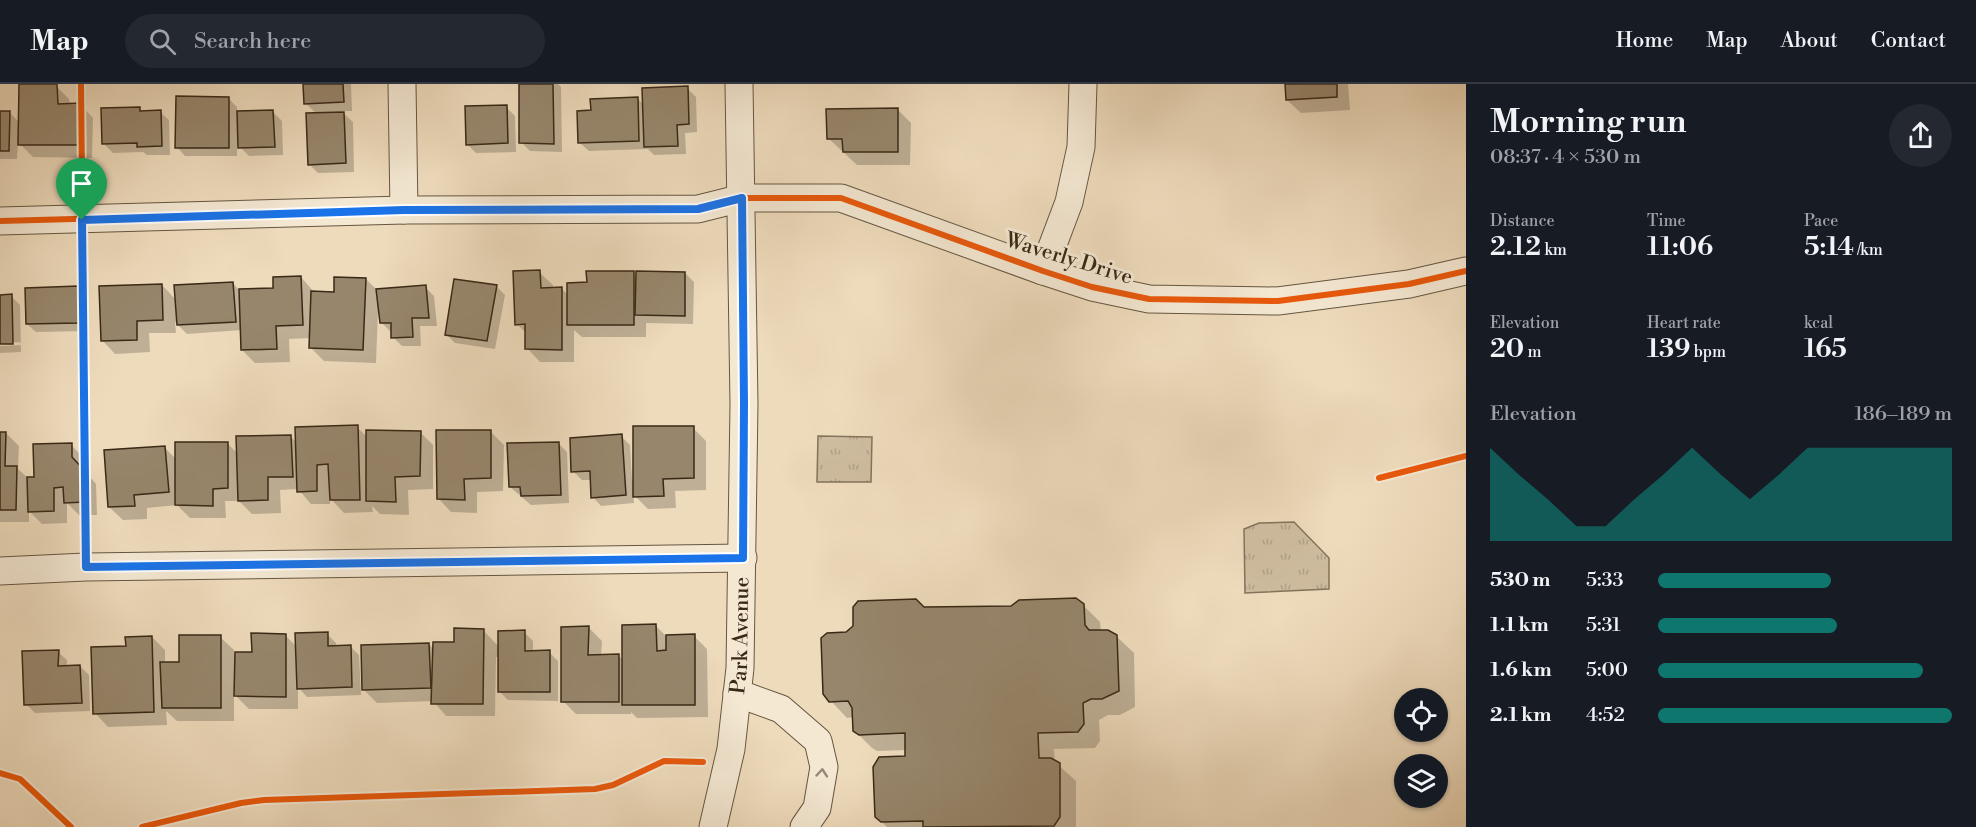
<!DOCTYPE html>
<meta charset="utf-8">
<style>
:root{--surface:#171b24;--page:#242831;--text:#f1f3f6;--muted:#9ea1a6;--line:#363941;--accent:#0f766e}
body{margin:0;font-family:"Libre Bodoni",serif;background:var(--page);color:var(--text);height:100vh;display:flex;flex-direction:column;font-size:22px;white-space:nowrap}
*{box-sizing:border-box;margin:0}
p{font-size:20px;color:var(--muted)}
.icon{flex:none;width:33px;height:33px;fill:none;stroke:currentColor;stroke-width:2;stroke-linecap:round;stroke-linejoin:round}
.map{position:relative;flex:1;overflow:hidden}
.sheet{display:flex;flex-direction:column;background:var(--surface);width:510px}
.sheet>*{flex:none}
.buttons{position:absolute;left:1394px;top:604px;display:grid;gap:12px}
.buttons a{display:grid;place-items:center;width:54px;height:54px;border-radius:50%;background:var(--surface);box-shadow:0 2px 4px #0004;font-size:30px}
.pin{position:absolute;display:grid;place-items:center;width:51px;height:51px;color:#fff;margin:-62px -26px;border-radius:50% 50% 50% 0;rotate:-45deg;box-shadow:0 0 6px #0007}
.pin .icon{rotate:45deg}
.round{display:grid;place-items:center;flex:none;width:63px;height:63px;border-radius:32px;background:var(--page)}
.overview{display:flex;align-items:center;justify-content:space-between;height:102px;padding:0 24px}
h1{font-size:33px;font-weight:600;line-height:45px}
.figures{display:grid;grid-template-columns:repeat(3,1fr);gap:9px;height:102px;padding:6px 24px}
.figures div{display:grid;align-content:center}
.figures b{font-size:26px;font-weight:600}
.figures small{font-size:16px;font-weight:400}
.figures p{font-size:16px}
.chart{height:168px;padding:12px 24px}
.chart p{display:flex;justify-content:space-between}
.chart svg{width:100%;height:108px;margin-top:6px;fill:var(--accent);opacity:.7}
ul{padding:0 24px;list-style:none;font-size:20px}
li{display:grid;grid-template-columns:96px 72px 1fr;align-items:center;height:45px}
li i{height:15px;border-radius:8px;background:var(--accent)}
header{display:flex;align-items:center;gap:36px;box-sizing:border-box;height:84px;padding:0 30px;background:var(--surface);border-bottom:2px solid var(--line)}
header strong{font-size:28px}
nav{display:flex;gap:33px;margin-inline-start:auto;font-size:21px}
.search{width:420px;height:54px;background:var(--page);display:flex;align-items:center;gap:15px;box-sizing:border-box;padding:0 21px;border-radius:33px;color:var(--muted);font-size:22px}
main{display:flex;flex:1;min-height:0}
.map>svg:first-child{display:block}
.park{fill:url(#park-tufts);stroke:#84735b;stroke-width:1.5}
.shadow{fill:#0003}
.building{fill:#97866c;stroke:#392916;stroke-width:1.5}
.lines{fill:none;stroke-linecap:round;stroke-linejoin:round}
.minor-casing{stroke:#665640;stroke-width:29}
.minor{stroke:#f4e8d3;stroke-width:27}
.cycleway-casing{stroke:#f4e8d3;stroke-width:10}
.cycleway{stroke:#e8590c;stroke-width:6}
.oneway{stroke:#968874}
.route-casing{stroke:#fff;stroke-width:12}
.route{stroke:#1a73e8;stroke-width:8}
.labels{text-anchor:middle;stroke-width:6;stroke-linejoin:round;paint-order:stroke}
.street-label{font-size:21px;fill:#392916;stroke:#f4e8d3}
</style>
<header>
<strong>Map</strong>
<div class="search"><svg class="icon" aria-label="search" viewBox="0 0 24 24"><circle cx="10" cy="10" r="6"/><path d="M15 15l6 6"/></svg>Search here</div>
<nav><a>Home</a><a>Map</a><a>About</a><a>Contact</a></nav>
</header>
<main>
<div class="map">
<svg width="1466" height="743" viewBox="0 0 1466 743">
<defs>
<pattern id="park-tufts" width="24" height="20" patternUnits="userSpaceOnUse" patternTransform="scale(1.5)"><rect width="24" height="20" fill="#cfbda0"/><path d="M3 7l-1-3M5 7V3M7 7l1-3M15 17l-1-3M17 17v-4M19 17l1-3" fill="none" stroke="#b2a289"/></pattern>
</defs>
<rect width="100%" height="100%" fill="#eedbbc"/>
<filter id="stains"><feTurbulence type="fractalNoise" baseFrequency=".00333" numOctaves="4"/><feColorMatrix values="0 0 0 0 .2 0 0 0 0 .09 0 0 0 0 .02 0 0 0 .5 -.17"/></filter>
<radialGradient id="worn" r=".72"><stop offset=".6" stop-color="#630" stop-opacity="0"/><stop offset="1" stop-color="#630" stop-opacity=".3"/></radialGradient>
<g class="park">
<path d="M818,352L872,353L871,398H817Z"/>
<path d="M1294,438L1329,474V505L1245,509L1244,445L1259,439Z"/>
</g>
<g class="shadow">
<path d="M305,0H351L352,27H341L353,38L354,88L318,89L309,80L317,30L305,19Z"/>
<path d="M520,0H558L561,3L562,68L530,67L521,58Z"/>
<path d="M1287,0H1348L1350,26L1301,29L1287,16Z"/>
<path d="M56,2L69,15L70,21L80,20L93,34L92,74L33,73L18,58L17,75H0V28H9L20,39Z"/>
<path d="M687,4L696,13L697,48L685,49L686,70L654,71L648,65L589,67L580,59L592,28L638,15L644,21Z"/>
<path d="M228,14L237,23V29L273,28L282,37L283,71L249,72L237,60V72H185L177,63Z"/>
<path d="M506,23L515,32L516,68L476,69L467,60Z"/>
<path d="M139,24L143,28H160L169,36L170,71H147L143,68L113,69L104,60Z"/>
<path d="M898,26L911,39L910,81H857L828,54Z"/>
<path d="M539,188L553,201V205L561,204L569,212L588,200L633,189L637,193L685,189L694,198L693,240L646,239V253H582L574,246V278H540L527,264V250L517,240Z"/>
<path d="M301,193L314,208L336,210L366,195L377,206L425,203L434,212L437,242H420L421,262H402L393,253V247H390L381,238L380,227H378L376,279L324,277L311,264V254L289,255L290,278L255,279L242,266V246L187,250L175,238L176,249H149L150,268L115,270L102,256L162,201L176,216L233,199L240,207L275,206Z"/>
<path d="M496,202L505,211L495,265L455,259L446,250Z"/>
<path d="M78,204L86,213L87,247L36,248L27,240Z"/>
<path d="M0,212H11L20,221L21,268L0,269V262L21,261V258L0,259Z"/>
<path d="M357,343L367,353L420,348L433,361V405L408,406L409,431L380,430L372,422L373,428L344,429L330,414V420H311L298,405L280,406L281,429L252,430L239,417H225L226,434H190L177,421L147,424V435L123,436L109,423L165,364L176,375L228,360L238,370L290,352L297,359Z"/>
<path d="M693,344L706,357V406L675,407L676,424L648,425L633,410L634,419L601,422L593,413L592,396H582L573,387L621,352L630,361L632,395H635Z"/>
<path d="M491,348L504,361L503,407L477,408V429L451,428L438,414Z"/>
<path d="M6,349L19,362L18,385L28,394H36L71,361L84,374L85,387L96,400L97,431H79L67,419V439L42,440L29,427V438H0V350Z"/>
<path d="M558,359L567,368L569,419L531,421L510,403Z"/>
<path d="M1083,521L1100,538L1101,548L1116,552L1134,569L1135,623L1120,631H1108L1099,636L1100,657L1095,664L1054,665L1055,678L1076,697V743H887L876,732L907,674V666L877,667L872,664L855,647L854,633L847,634L830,616L846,549L923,524Z"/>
<path d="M656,542L667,553L694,552L707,565L708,633L637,634L631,628V630H576L563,617L589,544L602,557L601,572L618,571L624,577Z"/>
<path d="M484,547L499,563L524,548L533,557V568H549L558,577V617L508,616L499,607V573H496L495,632H446L433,617L377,619L364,606L429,560L434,566L456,559Z"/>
<path d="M327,550L336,559V563H351L359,571L361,611L307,613L298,603V625H249L234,610V637H177L166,627L167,641L108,643L95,629L127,564L152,553L165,566V580L181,579L220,553L234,566V570L253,569L285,551L297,563Z"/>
<path d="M58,568L67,576V583L80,582L89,591L90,627L35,629L26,620Z"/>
</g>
<g class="building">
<path d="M19,0H57L58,20L80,19L79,61H18Z"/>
<path d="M303,0H343L344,18L304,20Z"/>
<path d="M519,0H553L554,60L519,59Z"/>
<path d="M1285,0H1337V13L1286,16Z"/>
<path d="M688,2L689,40L677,41L678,62L644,63L642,4Z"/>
<path d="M176,12L229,13V64H175Z"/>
<path d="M638,13L639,57L578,59L577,27L591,26L590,15Z"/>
<path d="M507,21L508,59L466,61L465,22Z"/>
<path d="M140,23V27L161,26L162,62L137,63V59L102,60L101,24Z"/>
<path d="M898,24V68H843L842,55H827L826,25Z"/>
<path d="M273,26L275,63L238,64L237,27Z"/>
<path d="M0,27H10L9,67H0Z"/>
<path d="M344,28L346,79L308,81L306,29Z"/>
<path d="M540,186L541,204L562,203V266L525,265V240L515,241L513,187Z"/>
<path d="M586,187H634V241H567V199L587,198Z"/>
<path d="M636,187L685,188V232L635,231Z"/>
<path d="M301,192L303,241L276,242L277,265L241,266L239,205L273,204V193Z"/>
<path d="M334,193L366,194L363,266L309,264L311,207L334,208Z"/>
<path d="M454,195L497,201L487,257L445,251Z"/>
<path d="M233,198L236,238L177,241L174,201Z"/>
<path d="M162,200L163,236L137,237V256L101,257L99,202Z"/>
<path d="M426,201L429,234H412L413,253L391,254V239H380L376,205Z"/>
<path d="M78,202L79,239L26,240L25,204Z"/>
<path d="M12,210L13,260H0V211Z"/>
<path d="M358,341L360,416H330L328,380L317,381V407L297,408L295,343Z"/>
<path d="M633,342H694V394L663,395L664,412L633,413Z"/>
<path d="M366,346L421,347L420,392L395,393L396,418L366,417Z"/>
<path d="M436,346H491V394L464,395L465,416L437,415Z"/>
<path d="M0,348H6L5,382H17L16,426H0Z"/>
<path d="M622,350L626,411L591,414L590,387L571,388L570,354Z"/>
<path d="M291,351L293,393H268V416L238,417L236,352Z"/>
<path d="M175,358H228V404L213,405V422L175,421Z"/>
<path d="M559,358L561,411L521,412L520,403H509L507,359Z"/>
<path d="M72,359V373L84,386L85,418L64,419L63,403L54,404V427L28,428L27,393H34L33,360Z"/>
<path d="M165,362L169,408L134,411L135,422L108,423L104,366Z"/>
<path d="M1076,514L1084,520L1085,541L1089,546H1108L1117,551L1119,607L1102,615H1091L1083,619L1084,640L1078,648L1038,649L1039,674H1051L1060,679V733L1054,742L923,743V737L881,738L875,733L873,683L879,673L905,672V649L859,651L853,647L852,624L848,617L829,618L823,610L821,554L827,549L846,548L853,542V523L858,517L916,515L924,523L1011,522L1019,516Z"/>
<path d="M656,540L657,567L666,566V551L695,550V621H622V541Z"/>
<path d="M589,542L588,571L619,570V618H561V543Z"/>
<path d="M454,544L484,545L483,620H431L433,558H454Z"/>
<path d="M525,546V567L550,566V608H498V547Z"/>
<path d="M328,548V562L351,561L352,603L297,605L295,549Z"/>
<path d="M251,549L286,550V613L234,612L235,568H252Z"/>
<path d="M179,551H221V624H162L160,578H179Z"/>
<path d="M152,552L154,628L93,630L91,563L126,562L125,553Z"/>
<path d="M429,559L431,604L362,606L361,561Z"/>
<path d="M59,566L58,582L80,581L82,619L24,621L22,567Z"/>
</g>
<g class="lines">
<defs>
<g id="minor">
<path d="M402,0L404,126"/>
<path d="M0,137L404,126L698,125L742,114H841L1043,187L1092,203L1149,215L1278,217L1409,200L1466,187"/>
<path d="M1043,187L1069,118L1081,63L1083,0"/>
<path d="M0,487L86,483L743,474"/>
<path d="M737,609L781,625L818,657L824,683L817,724L804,743"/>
<path id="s1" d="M713,743L731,665L740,584L744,320L739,0"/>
</g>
</defs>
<use href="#minor" class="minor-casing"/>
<use href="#minor" class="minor"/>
<defs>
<g id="cycleway">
<path d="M81,0L86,483"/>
<path d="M0,137L404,126L698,125L742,114H841L1043,187L1092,203L1149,215L1278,217L1409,200L1466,187"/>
<path d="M1379,394L1466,372"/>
<path d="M0,689L20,695L71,743"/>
<path d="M142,743L241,719L264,716L595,705L613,701L664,677L703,678"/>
</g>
</defs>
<use href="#cycleway" class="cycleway-casing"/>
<use href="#cycleway" class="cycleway"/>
</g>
<defs><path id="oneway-chevron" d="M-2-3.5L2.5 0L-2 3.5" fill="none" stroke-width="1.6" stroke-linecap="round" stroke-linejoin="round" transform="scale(1.5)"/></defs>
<use class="oneway" href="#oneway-chevron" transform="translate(822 689) rotate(-85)"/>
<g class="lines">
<defs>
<path id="route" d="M742,114L744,320L743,474L86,483L82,136L404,126L698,125Z"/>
</defs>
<use href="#route" class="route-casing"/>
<use href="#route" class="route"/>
</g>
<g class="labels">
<g class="street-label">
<text transform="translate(1069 174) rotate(17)" y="7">Waverly Drive</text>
<text dy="7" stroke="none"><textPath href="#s1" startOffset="194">Park Avenue</textPath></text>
</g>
</g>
<rect width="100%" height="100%" filter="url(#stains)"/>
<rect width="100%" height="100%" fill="url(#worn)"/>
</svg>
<div class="buttons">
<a><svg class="icon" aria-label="locate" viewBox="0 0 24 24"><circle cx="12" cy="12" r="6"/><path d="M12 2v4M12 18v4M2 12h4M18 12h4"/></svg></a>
<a><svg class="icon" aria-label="layers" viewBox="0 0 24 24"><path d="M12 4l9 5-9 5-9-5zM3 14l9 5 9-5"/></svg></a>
</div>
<div class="pin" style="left:82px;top:136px;background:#1e9e55"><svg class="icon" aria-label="arrive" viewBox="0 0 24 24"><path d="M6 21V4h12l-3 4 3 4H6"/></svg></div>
</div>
<section class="sheet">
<div class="overview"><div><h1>Morning run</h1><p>08:37 · 4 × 530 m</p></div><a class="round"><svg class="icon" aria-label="share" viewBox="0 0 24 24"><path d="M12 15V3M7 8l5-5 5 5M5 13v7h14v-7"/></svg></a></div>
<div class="figures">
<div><p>Distance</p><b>2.12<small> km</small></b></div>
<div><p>Time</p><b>11:06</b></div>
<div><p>Pace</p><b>5:14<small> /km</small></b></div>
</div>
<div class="figures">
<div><p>Elevation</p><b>20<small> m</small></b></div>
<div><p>Heart rate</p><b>139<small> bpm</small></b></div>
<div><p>kcal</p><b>165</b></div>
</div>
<div class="chart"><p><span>Elevation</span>186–189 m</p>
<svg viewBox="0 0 160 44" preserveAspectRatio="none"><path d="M0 44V6L10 17L20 27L30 38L40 38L50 27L60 17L70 6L80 17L90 27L100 17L110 6L120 6L130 6L140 6L150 6L160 6V44z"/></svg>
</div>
<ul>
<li><b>530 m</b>5:33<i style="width:59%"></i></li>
<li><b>1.1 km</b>5:31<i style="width:61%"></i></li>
<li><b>1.6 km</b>5:00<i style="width:90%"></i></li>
<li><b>2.1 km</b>4:52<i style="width:100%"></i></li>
</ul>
</section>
</main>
